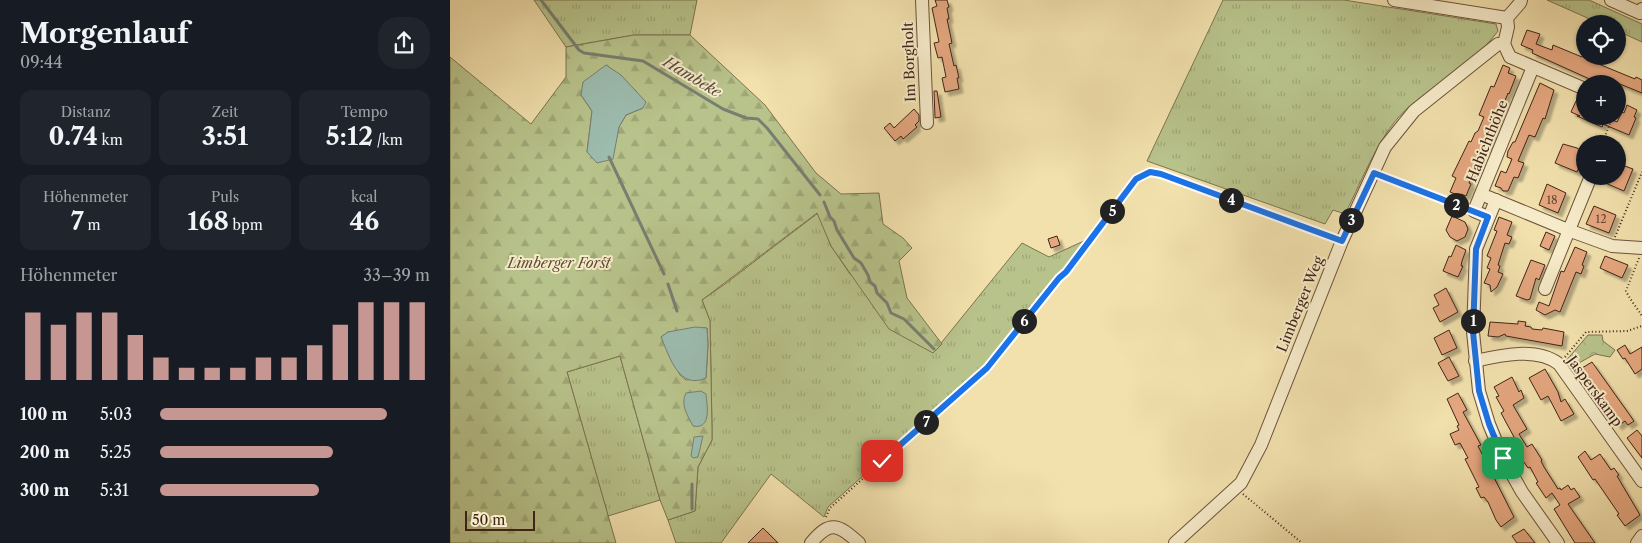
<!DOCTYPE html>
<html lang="de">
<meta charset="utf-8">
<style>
:root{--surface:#171b24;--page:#20242c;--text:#f1f3f6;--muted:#9ea1a6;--accent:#c59692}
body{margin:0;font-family:"Libre Caslon Text",serif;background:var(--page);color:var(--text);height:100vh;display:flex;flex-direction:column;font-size:19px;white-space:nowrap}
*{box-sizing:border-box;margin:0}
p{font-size:16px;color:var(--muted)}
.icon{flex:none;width:28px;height:28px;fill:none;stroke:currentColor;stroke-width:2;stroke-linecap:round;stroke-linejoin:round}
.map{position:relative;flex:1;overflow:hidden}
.details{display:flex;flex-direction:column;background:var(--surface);width:450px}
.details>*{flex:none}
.buttons{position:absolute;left:1126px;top:15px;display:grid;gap:10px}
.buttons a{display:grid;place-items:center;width:50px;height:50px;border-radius:50%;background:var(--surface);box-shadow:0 1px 4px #0004;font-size:25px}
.scale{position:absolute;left:15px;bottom:12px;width:70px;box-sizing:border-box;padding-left:5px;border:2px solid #412417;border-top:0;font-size:14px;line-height:18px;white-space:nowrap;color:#412417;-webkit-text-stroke:4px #f7ecca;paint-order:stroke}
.pin{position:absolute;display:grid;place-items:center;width:42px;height:42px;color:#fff;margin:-21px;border-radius:10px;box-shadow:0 2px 8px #0006}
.km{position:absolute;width:25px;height:25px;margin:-12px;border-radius:50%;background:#222;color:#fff;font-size:14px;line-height:25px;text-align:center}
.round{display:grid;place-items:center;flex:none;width:52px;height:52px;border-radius:20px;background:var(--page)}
.head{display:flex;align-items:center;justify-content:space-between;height:85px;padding:0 20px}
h1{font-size:28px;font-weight:700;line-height:38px}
.figures{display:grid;grid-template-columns:repeat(3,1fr);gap:8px;height:85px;padding:5px 20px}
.figures div{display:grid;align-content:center;border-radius:12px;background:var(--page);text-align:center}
.figures b{font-size:25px;font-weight:700}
.figures small{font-size:14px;font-weight:400}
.figures p{font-size:14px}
.chart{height:140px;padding:10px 20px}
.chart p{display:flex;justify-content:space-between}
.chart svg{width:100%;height:90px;margin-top:5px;stroke:var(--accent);stroke-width:6}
ul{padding:0 20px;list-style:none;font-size:16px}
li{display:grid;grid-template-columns:80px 60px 1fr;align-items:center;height:38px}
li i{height:12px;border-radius:6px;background:var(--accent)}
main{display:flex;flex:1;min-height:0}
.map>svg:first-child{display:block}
.grass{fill:url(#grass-tufts);stroke:#7c7451}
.forest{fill:url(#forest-firs);stroke:#7c7451;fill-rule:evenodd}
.park{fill:url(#park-crowns);stroke:#7c7451}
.water{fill:#9cbcaf;stroke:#787f72}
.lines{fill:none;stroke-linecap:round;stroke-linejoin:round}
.stream{stroke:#787f72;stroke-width:3}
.building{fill:#e5a77f;stroke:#412417;filter:url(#shadow)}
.minor-casing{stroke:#6d533c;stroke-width:14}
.path{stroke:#412417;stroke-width:2;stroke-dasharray:1 2.5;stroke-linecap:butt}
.minor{stroke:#f7ecca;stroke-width:12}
.route-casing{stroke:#fff;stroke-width:10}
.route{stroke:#1a73e8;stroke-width:6}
.labels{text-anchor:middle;stroke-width:4;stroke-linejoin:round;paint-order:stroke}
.number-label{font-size:11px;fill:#6a4531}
.street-label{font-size:14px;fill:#412417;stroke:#f7ecca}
.park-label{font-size:14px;font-style:italic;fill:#5f4c34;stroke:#f7ecca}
.water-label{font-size:15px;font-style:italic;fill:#584a3d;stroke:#f7ecca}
</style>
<main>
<section class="details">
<div class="head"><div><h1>Morgenlauf</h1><p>09:44</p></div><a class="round"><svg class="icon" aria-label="share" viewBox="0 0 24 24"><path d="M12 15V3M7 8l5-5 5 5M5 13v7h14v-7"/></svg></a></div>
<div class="figures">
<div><p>Distanz</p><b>0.74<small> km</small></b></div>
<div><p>Zeit</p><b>3:51</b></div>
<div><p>Tempo</p><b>5:12<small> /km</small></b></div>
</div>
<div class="figures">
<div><p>Höhenmeter</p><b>7<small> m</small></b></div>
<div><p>Puls</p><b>168<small> bpm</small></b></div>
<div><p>kcal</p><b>46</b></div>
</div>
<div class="chart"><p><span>Höhenmeter</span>33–39 m</p>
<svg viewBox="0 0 160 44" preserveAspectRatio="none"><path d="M5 44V11M15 44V17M25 44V11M35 44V11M45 44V22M55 44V33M65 44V38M75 44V38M85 44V38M95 44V33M105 44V33M115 44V27M125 44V17M135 44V6M145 44V6M155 44V6"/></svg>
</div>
<ul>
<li><b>100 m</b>5:03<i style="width:84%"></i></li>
<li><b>200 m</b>5:25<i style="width:64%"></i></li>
<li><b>300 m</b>5:31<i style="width:59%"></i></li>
</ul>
</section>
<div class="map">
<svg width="1192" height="543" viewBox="0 0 1192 543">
<defs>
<pattern id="grass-tufts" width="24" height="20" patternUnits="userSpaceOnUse" patternTransform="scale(1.25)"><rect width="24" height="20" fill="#b8c38b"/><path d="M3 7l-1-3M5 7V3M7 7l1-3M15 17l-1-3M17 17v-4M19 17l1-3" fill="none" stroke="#9fa777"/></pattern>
<pattern id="forest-firs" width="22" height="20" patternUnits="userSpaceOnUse" patternTransform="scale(1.25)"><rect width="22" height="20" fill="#b8c38b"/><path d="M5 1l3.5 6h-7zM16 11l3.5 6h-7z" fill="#9fa777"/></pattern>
<pattern id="park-crowns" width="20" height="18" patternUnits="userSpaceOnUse" patternTransform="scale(1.25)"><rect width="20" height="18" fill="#b8c38b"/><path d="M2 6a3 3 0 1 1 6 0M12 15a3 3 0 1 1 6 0" fill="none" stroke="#9fa777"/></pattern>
<filter id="shadow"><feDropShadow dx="4" dy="4" stdDeviation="1" flood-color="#0004"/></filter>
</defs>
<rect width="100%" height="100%" fill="#f2e1ad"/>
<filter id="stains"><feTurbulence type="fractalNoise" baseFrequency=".004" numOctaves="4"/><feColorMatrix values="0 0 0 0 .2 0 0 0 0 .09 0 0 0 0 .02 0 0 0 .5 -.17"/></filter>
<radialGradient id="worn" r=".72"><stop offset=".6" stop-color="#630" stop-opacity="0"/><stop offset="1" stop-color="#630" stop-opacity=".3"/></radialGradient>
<g class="grass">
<path d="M84,0H247L240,35H184L116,47Z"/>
<path d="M773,0H894L1046,24L1048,31C1025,63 989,81 960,106C930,131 913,179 895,214L883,210L875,224L697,161Z"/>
<path d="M1097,0H1139L1192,24V42L1168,31V24H1151Z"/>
<path d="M368,213L381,246L400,274L483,353L572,243L599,257L636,240L536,366L378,507L374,517L321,474L271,543H226L218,520L245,511L248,467L262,440V428L260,321L252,300L275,284Z"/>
<path d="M170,356L210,500L158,516L117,372Z"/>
</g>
<path class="forest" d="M184,35H240L315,105L366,173L391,194L429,193L433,224L453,238L462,248L449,261L457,298L492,344L483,353L439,329L381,246L367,213L252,300L260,321L262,428V440L248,467L245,511L218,520L210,500L170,356L117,372L166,543H0V57L81,124L116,77V47ZM131,95L193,108L176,115L169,127L162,159L137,152L142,111ZM257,328L258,344L256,378L236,380L230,375L211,337L218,332Z"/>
<path class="park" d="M1138,335H1152L1153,341L1165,350L1160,357L1145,354L1120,368L1115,362Z"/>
<g class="water">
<path d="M156,65L171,75L196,102L193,108L176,115L169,127L163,159L147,163L137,152L142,111L131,95L133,82Z"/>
<path d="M245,327L257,328L258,344L256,378C229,390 220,358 211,337L218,332Z"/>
<path d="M251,391L256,394C257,405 262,430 243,426C238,416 230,405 236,393Z"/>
<path d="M253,436L248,457L243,458L241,456L244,437Z"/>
</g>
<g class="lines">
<g class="stream">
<path d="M91,0L129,50L134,53L193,61L273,109L296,118L308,119L317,128L370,195"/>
<path d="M159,157L214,274"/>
<path d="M374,202L380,217L384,221L387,230L404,258L411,263L418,275L420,282L425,286L427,293L437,303L441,313L454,319L484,349"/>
<path d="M218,284L227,311"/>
<path d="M242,484V509"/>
</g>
</g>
<g class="building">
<path d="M485,0H497L499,7L497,8L499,19H497L502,43L499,44L504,66L506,65L509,78H507L509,89L495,92L492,78L496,77L492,57L488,58L484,43L489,42L482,8L487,6Z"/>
<path d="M1077,30L1090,34L1086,44L1102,50L1103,45L1132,57L1133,54L1135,56L1140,57L1139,60L1185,79L1186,77L1192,80V93L1170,84L1168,86V84H1162L1146,77L1144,81L1082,53L1083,50L1071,45Z"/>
<path d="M1053,65L1060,68L1058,73L1066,76L1059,94L1058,93L1036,149L1034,148L1019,183L1021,184L1016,196L1011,194L1010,196L1000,192L1006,178L1002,176L1019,141L1021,142L1025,133L1028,131L1034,117L1029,115L1041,86L1044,87Z"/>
<path d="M1090,83L1104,90L1095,119L1093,118L1085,137L1079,135L1068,161L1074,163L1068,178L1064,177L1058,191H1053L1051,188L1045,186L1051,171L1056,173L1062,159L1057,157L1058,151L1063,142H1065Z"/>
<path d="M484,91H487L491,117L485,118Z"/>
<path d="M1126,101L1135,105V116H1156V117L1167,122L1172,112L1174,113L1177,105L1187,110L1184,117L1186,118L1179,135L1153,124L1152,127L1127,116H1130L1121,112Z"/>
<path d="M464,109L469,115V121L465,125L467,127L453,139L451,136L445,141L434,128L440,123L444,128Z"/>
<path d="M1113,144L1127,148L1135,153L1127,172L1105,163Z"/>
<path d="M1172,165L1183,169L1174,191L1153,182L1155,176H1168V166L1171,167Z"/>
<path d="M1097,184L1116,193L1108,213L1089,205Z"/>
<path d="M1144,206L1166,215L1159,233L1136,224Z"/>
<path d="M1002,216L1015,222L1018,229L1015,237L1007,241L1000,237L996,230Z"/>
<path d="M1049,217L1062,222L1057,235L1062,237L1059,244L1055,243L1048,265L1050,266L1048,272L1053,274L1047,287L1041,292L1040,285L1034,283L1040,269L1037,268L1041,258L1037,256L1047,231L1044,230Z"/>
<path d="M1096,232L1105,236L1099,250L1090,246Z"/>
<path d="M607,236L610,245L601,248L598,239Z"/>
<path d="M1006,245L1016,250L1012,261L1011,266H1013L1008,277L993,271L999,256L1001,257Z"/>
<path d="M1125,247L1137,252L1132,265L1134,266L1131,274L1126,272L1110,312L1105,310L1095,315L1086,310L1089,302L1099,306L1111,271L1114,272Z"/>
<path d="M1155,256L1178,265L1172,278L1150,268Z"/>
<path d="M1081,260L1095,265L1089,280L1086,278L1080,299L1077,300L1066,296Z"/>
<path d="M996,288L1008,312L990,322L983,308L989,305L984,295Z"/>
<path d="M1068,321L1076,322L1075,326L1081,327L1082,329L1092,330L1093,328L1114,332L1112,346L1056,336L1055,334L1048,337L1038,336L1040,322L1068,324Z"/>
<path d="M999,330L1007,348L992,355L984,338Z"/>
<path d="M1175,345L1180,354L1192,347V369L1185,374L1175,358L1173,359L1167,350Z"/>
<path d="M999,357L1009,376L998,381L988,363Z"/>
<path d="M1142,362L1184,421L1178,425L1175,421L1168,426L1150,401L1151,400L1131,372L1132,368Z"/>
<path d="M1095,369L1108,392L1111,402L1115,399L1124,414L1111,421L1098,396L1091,400L1079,378Z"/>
<path d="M1062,377L1069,392L1071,390L1074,398L1063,405L1077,429L1069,434L1077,447L1082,444L1092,460L1091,461L1094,467L1108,489L1110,488L1111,490L1118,485L1121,490L1124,488L1130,497L1118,504L1145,543H1125L1104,509L1110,505L1102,493L1096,498L1086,483L1088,482L1080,467L1078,468L1074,462L1071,461L1072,458L1068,452L1069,451L1062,438L1064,437L1051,413L1054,411L1046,397L1049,396L1044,387Z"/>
<path d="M1008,393L1017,410L1013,412L1031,445L1028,446L1064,517L1051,527L1046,520L1038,502L1034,497L1031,498L1026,488L1029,487L1015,459L1018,458L1010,443L1005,445L1000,434L1009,430L1007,426L1009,425L997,399Z"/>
<path d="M1187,430L1192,436V458L1177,438Z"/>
<path d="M1135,451L1141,460L1150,454L1161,470L1164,468L1169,475L1167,476L1190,515L1175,526L1167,515L1169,514L1145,479L1143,480L1128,457Z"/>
<path d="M313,528L328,543H298Z"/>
<path d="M1074,529L1085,543H1067L1062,536Z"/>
</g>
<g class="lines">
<defs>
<g id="minor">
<path d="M472,0L477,123"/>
<path d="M944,0L1057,18"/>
<path d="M1161,0L1190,13L1192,9"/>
<path d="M1054,44L1060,57L1135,89"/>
<path d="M1054,44L1058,27L1057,18L1070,3L1071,0"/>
<path d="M1038,197L1118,230L1162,246L1192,248"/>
<path d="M1046,200L1026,249L1023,332L1029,391L1039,424L1053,458L1072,492L1108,543"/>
<path d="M1038,217L1024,211L1083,67"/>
<path d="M1095,289L1141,176"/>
<path d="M1025,361C1051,355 1087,347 1109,364L1192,481"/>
<path d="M361,543C380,520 388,524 409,543"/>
<path d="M725,543L791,483L811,445L892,241L935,147L964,111L1048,44H1054"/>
<path d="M1187,543L1192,536"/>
</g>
</defs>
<use href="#minor" class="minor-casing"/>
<g class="path">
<path d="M1152,144L1163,116"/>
<path d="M933,177L1015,209"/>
<path d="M1165,237L1192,172"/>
<path d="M1189,258L1176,291C1179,298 1187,308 1192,316"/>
<path d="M1115,357L1136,332L1177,331L1192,326"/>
<path d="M793,494L852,543"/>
<path d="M376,517L380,508L537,368L609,277L616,272L686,179L700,173L711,174L882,238"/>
</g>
<use href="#minor" class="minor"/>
</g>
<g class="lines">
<defs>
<path id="route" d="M432,461L537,368L609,278L616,272L686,179L700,172L711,174L892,241L924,173L1038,217L1026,249L1023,332L1029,391L1039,424L1053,458"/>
</defs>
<use href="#route" class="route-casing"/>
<use href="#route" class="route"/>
</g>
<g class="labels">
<g class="number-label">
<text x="1102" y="204">18</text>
<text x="1151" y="223">12</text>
</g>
<g class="street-label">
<text transform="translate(459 62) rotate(-92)" y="5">Im Borgholt</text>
<text transform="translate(1037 141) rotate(-68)" y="5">Habichthöhe</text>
<text transform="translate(850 304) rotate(-68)" y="5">Limberger Weg</text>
<text transform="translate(1145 391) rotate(54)" y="5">Jasperskamp</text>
</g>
<g class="park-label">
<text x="109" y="268">Limberger Forst</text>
</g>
<g class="water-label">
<text transform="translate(242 77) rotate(31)" y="5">Hambeke</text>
</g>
</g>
<rect width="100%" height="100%" filter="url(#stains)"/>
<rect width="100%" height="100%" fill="url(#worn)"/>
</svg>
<div class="buttons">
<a><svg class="icon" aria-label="locate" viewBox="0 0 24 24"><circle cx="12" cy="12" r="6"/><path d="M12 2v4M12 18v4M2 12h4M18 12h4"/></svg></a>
<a>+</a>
<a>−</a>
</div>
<div class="scale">50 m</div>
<div class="pin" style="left:1053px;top:458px;background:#1e9e55"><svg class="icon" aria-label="arrive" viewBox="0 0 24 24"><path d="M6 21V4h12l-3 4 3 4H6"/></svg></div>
<div class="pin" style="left:432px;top:461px;background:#d93025"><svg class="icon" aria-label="check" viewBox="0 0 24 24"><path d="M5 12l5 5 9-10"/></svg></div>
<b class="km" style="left:1023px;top:321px">1</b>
<b class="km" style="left:1006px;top:205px">2</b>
<b class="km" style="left:901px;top:220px">3</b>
<b class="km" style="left:781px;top:200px">4</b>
<b class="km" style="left:662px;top:211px">5</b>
<b class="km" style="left:574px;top:321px">6</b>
<b class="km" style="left:476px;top:422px">7</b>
</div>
</main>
